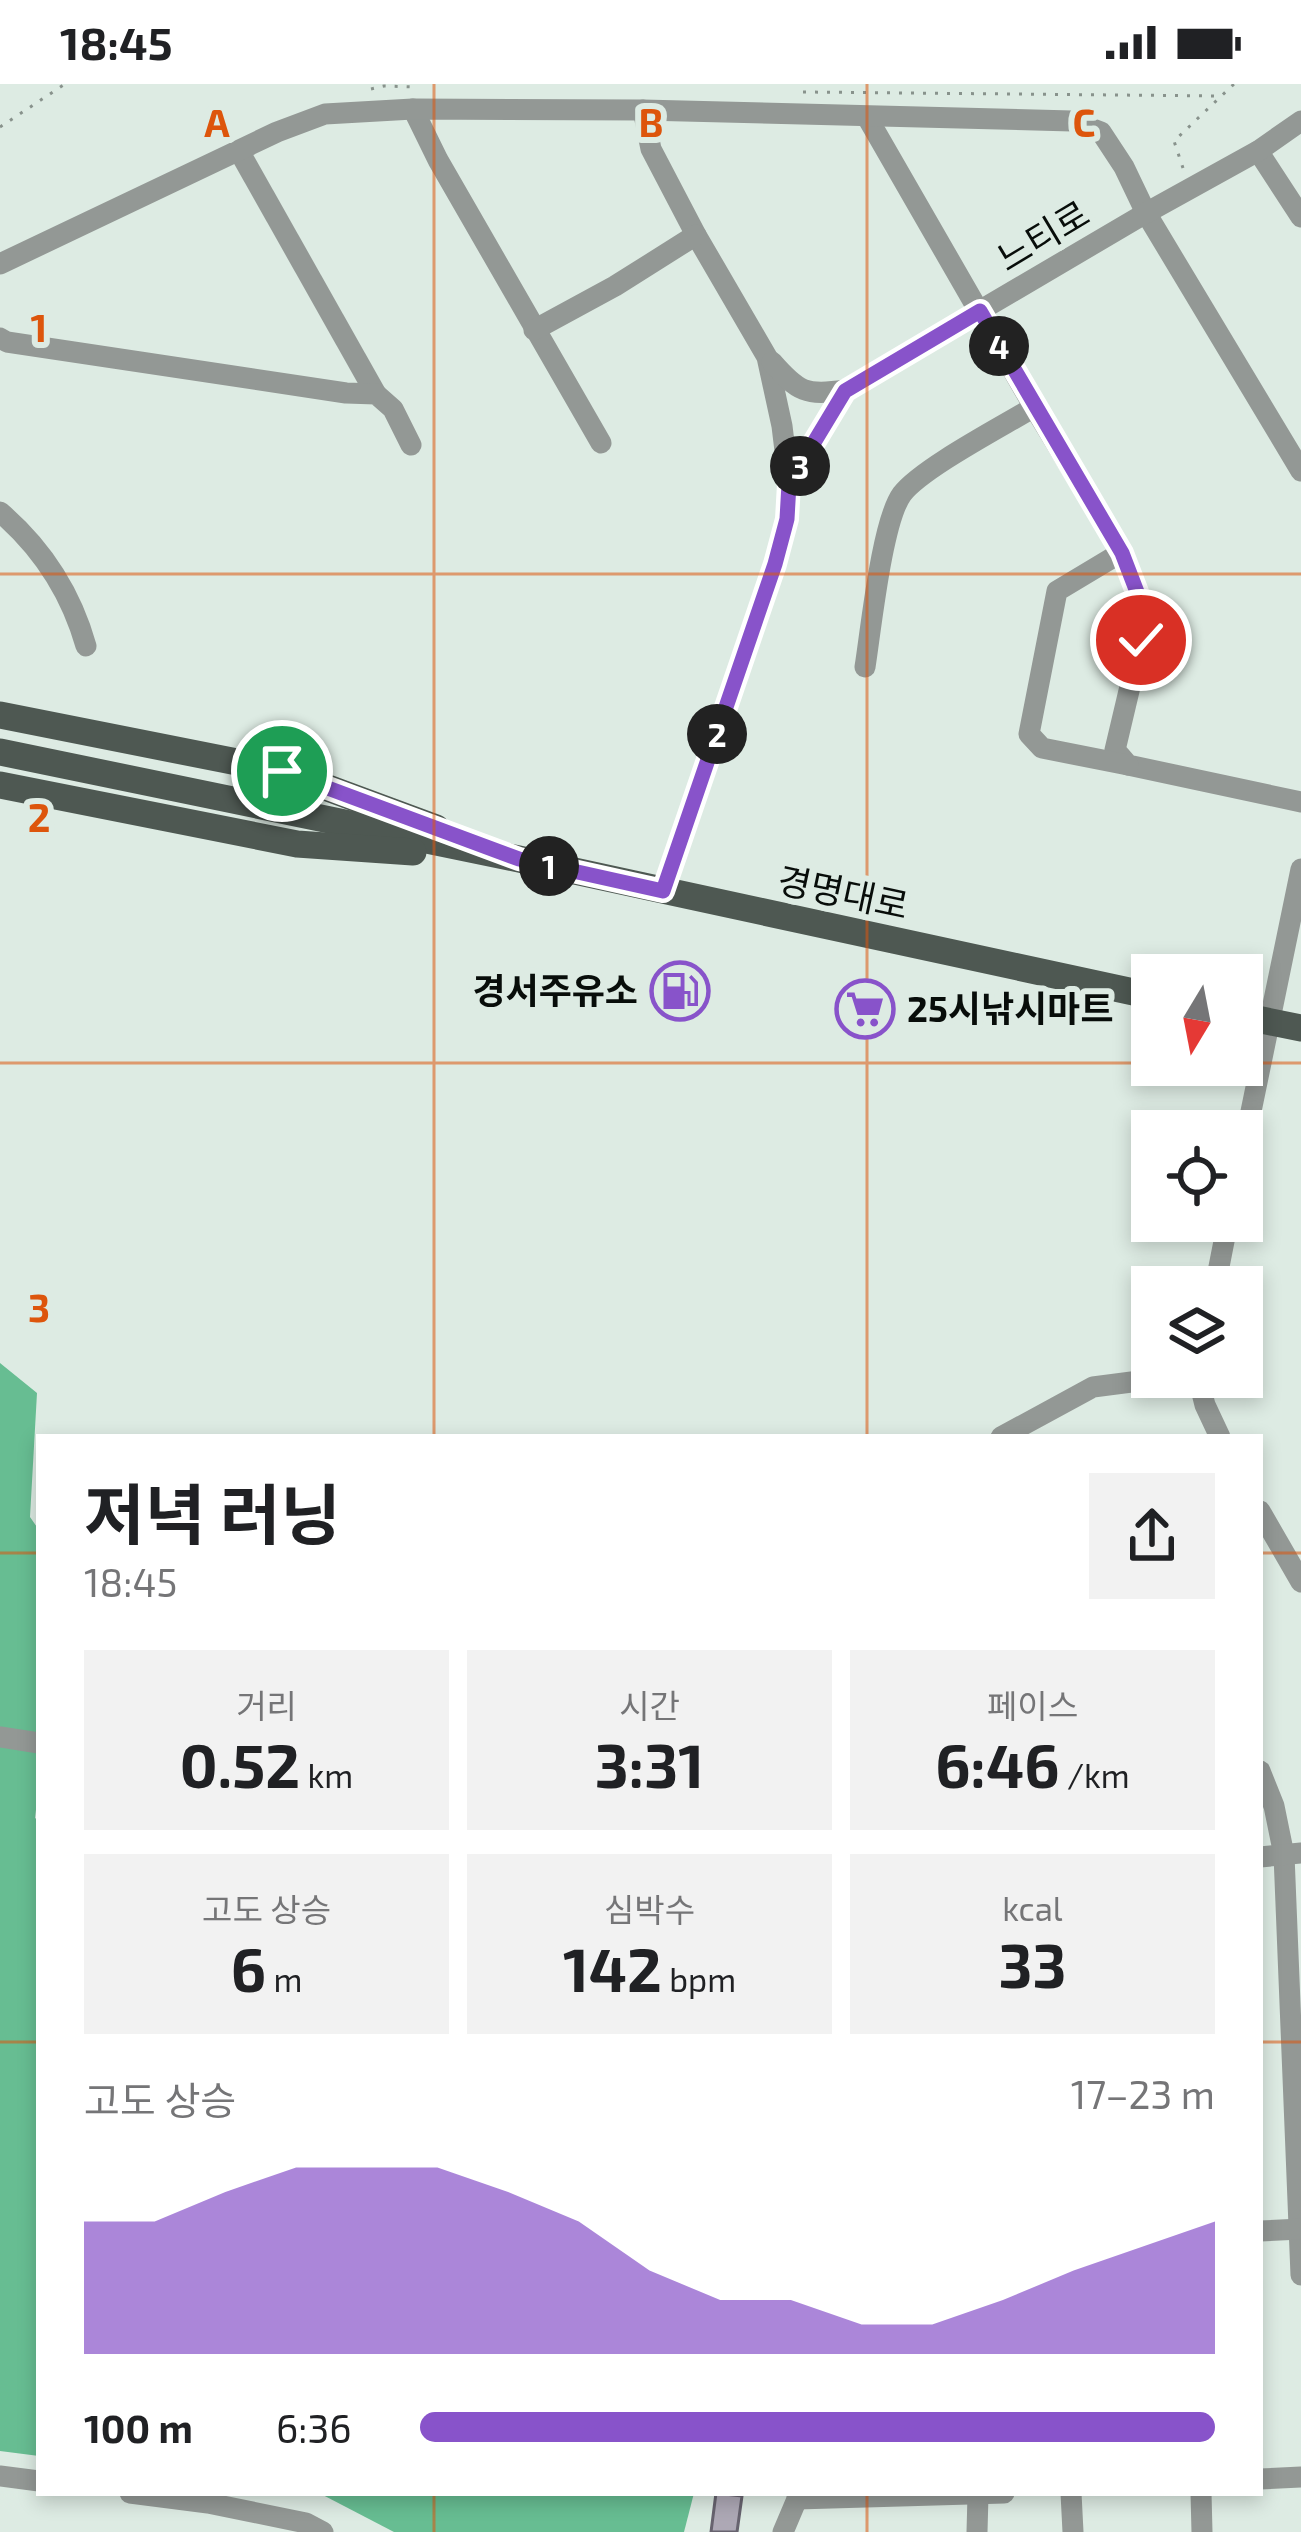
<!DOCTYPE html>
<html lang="ko">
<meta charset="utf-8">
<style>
:root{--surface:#fff;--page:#f2f2f2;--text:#202124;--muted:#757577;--accent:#8853ca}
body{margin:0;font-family:"Exo 2","Noto Sans KR",sans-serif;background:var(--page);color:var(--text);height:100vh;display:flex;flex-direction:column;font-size:45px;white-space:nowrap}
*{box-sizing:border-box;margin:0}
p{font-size:39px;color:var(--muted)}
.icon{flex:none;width:66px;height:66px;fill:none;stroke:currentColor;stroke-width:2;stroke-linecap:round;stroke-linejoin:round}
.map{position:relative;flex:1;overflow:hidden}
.panel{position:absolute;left:36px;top:1350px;width:1227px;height:1062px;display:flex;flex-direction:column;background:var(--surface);border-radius:0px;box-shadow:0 6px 18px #0003}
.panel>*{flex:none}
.needle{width:78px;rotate:190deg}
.controls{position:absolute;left:1131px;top:870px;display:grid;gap:24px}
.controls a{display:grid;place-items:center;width:132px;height:132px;border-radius:0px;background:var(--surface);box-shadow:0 6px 18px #0003;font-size:60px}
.pin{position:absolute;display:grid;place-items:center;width:102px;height:102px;color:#fff;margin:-51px;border:6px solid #fff;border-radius:50%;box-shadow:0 3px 12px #0007}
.km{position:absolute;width:60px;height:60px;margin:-30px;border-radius:50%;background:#222;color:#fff;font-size:33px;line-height:60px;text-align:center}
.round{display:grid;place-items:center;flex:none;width:126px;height:126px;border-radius:0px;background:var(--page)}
.summary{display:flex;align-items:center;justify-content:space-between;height:204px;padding:0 48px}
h1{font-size:66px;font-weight:700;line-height:90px}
.figures{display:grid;grid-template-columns:repeat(3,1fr);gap:18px;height:204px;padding:12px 48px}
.figures div{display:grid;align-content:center;border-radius:0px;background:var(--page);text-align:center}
.figures b{font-size:60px;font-weight:700}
.figures small{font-size:33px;font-weight:400}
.figures p{font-size:33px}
.chart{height:336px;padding:24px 48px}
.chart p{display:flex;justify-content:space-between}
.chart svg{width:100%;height:216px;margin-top:12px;fill:var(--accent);opacity:.7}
ul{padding:0 48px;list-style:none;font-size:39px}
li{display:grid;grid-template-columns:192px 144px 1fr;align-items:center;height:90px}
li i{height:30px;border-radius:15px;background:var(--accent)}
.status{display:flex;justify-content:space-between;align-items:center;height:84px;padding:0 60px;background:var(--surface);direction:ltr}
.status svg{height:33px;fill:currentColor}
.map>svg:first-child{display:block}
.forest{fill:#67bd92}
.building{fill:#ada8b5;stroke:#67636f;stroke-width:3}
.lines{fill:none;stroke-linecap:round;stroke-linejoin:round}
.path{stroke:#88928c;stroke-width:3;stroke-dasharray:3 9;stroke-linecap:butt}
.minor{stroke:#939895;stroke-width:21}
.major{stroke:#4e5852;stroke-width:27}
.route-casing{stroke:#fff;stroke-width:24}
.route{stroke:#8853ca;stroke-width:15}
.grid{fill:none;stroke:#dd550c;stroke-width:3;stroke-opacity:0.55}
.labels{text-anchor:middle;stroke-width:12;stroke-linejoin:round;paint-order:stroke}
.street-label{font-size:36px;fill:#080d0a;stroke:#ddebe3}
.poi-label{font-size:36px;font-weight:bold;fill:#080d0a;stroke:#ddebe3;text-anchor:end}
.grid-label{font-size:39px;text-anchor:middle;font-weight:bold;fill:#dd550c;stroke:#ddebe3;stroke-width:12;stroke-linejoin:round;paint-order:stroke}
</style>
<div class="status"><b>18:45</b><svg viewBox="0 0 49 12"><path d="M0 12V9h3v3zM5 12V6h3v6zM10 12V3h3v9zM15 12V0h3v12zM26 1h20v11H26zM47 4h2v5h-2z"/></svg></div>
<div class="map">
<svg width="1301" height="2448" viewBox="0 0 1301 2448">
<rect width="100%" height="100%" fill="#ddebe3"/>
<g class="forest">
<path d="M0,1279L37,1309L30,1433L39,1446V1701L35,1734L39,1737V2372L0,2367Z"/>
<path d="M319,2409H694L684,2448H394Z"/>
</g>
<path class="building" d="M716,2409L742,2412L737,2448H711Z"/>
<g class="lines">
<g class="path">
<path d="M371,5L384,2L415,3"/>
<path d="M803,8L1221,12"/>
<path d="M0,43L65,0"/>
<path d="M1183,84L1174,57L1234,0"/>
</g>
<g class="minor">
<path d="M413,25L438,76L601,359"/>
<path d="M643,26L651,65L696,151L767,273L782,342L789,400"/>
<path d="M867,33L1034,323L1122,468L1137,507L1141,556L1115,666L1128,681L1301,718"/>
<path d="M239,67L376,310"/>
<path d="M1258,67L1301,133"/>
<path d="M0,180L277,48L325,30L413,25L643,26L1072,37L1101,48L1124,83L1146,129L1301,387"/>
<path d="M534,246L615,202L696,151"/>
<path d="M0,254L7,258L346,309L376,310L393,325L411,361"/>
<path d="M772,278C798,308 806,312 845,306"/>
<path d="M0,428C42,464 71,509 86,562"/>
<path d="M1122,468L1057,507L1029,650L1042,664L1128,681"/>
<path d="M865,583C871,545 882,437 902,410C922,384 1003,342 1034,323"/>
<path d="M663,807L775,480L787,435L789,400L845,306L1146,129L1258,67L1301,37"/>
<path d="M1242,1071L1301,785"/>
<path d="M1215,1203L1228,1137"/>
<path d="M1198,1293L1205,1321L1220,1353"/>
<path d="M1001,1353L1093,1303L1170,1293"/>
<path d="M1260,1427L1301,1498"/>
<path d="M0,1653L39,1659"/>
<path d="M1260,1687L1274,1722L1284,1771L1301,2191"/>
<path d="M1260,1773L1301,1769"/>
<path d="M1260,2147L1301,2145"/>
<path d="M0,2392L39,2397"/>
<path d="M1260,2395L1301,2393"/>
<path d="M130,2409L208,2419L306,2439L323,2448"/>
<path d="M1071,2409L1073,2448"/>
<path d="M1201,2409L1202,2448"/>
<path d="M797,2415L1004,2409"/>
<path d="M783,2448L797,2415V2409"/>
<path d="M977,2448L978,2411"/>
</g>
<g class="major">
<path d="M0,631L282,687L436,744"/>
<path d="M0,668L519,775L1152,912"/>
<path d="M0,701L297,760L413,768"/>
<path d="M1242,932L1301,944"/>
</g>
</g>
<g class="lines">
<defs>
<path id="route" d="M282,687L519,775L663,807L775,480L787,435L789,400L845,307L980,227L1122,469L1137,508L1141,556"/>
</defs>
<use href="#route" class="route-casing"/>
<use href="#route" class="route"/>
</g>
<path class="grid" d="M434,0V1353M867,0V1353M0,490H1301M0,979H1152M1242,979H1301M0,1469H39M1260,1469H1301M0,1958H39M1260,1958H1301M434,2409V2448M867,2409V2448"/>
<defs>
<symbol id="fuel-ring" viewBox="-11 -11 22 22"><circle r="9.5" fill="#ddebe3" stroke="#8853ca" stroke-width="1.5"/><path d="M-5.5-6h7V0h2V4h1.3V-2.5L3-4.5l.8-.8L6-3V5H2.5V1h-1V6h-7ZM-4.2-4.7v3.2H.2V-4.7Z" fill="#8853ca"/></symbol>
<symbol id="supermarket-ring" viewBox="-11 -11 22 22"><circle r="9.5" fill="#ddebe3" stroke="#8853ca" stroke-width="1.5"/><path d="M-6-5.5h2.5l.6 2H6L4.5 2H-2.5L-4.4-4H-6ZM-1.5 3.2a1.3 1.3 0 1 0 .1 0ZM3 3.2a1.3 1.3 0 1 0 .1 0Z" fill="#8853ca"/></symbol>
</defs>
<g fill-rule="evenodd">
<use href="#fuel-ring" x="647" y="874" width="66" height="66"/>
<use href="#supermarket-ring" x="832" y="892" width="66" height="66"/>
</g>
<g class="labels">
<g class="street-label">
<text transform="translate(1043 152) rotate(-31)" y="13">느티로</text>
<text transform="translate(843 809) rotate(12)" y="13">경명대로</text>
</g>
<g class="poi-label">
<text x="638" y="920">경서주유소</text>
<text x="907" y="938" text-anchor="start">25시낚시마트</text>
</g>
</g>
<g class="grid-label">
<text x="217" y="53">A</text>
<text x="651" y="53">B</text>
<text x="1084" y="53">C</text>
<text x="39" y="258">1</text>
<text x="39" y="748">2</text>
<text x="39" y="1238">3</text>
</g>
</svg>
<div class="controls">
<a><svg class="needle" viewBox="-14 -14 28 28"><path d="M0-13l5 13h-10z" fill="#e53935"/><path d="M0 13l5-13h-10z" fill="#757577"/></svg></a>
<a><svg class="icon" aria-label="locate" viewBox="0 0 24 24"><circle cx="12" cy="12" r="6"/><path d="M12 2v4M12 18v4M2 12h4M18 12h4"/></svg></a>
<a><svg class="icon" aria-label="layers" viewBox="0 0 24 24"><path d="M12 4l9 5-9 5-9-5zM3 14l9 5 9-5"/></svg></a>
</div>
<div class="pin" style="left:282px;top:687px;background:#1e9e55"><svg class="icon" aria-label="arrive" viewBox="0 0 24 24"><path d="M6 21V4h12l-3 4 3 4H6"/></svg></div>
<div class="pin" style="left:1141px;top:556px;background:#d93025"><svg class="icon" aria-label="check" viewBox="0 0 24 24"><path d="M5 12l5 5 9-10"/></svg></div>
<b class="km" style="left:549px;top:782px">1</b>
<b class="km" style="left:717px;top:650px">2</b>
<b class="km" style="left:800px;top:382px">3</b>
<b class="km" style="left:999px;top:262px">4</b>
<section class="panel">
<div class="summary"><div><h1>저녁 러닝</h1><p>18:45</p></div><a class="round"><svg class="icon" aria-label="share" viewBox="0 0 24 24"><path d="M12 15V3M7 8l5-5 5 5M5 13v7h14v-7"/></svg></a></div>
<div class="figures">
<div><p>거리</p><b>0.52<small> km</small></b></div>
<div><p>시간</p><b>3:31</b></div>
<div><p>페이스</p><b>6:46<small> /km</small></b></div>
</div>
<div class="figures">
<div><p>고도 상승</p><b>6<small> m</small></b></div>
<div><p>심박수</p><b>142<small> bpm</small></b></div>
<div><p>kcal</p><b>33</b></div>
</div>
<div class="chart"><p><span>고도 상승</span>17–23 m</p>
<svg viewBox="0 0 160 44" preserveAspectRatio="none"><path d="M0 44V17L10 17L20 11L30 6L40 6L50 6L60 11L70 17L80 27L90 33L100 33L110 38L120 38L130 33L140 27L150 22L160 17V44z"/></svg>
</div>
<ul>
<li><b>100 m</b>6:36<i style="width:100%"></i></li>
</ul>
</section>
</div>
